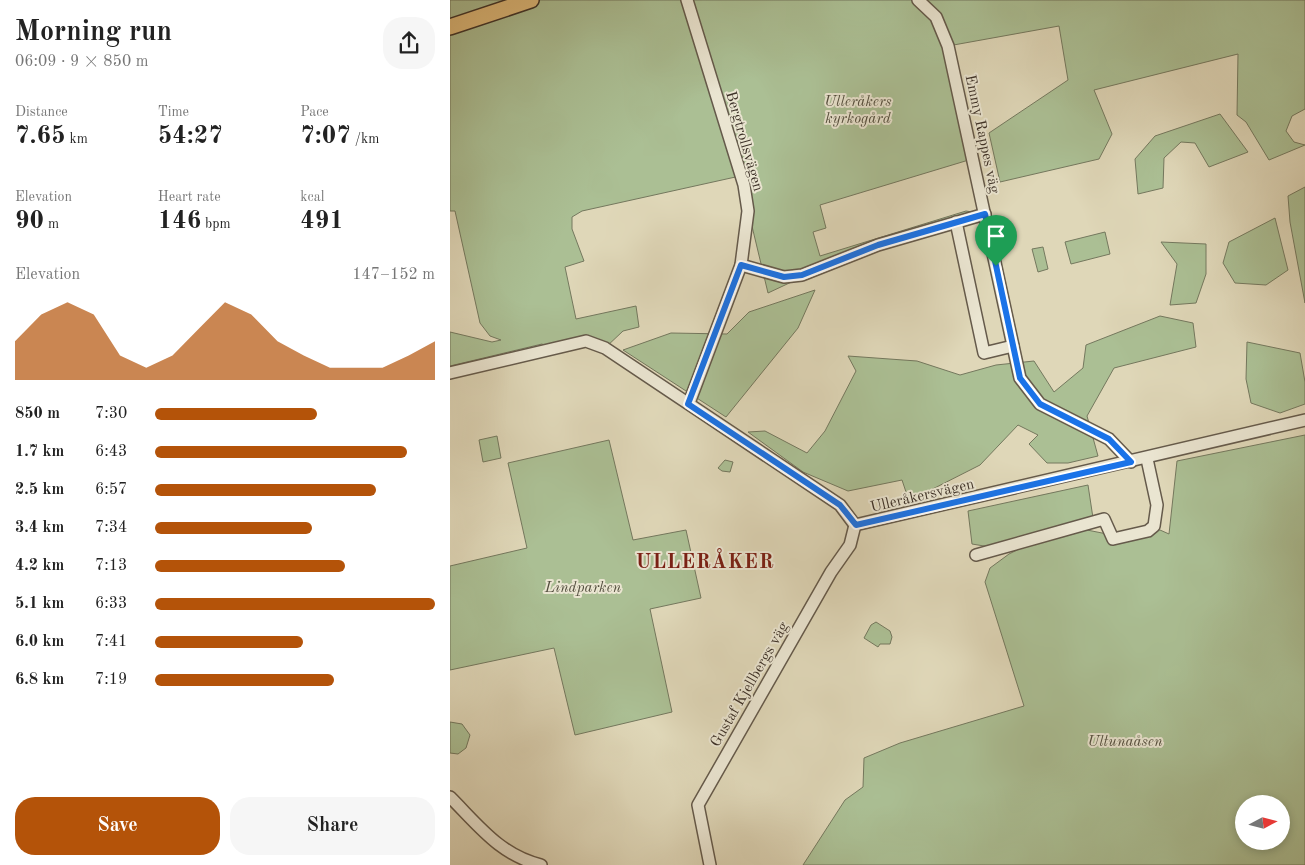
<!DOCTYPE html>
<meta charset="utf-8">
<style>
:root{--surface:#fff;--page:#f6f6f6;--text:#222;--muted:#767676;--accent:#b45309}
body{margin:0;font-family:"Old Standard TT",serif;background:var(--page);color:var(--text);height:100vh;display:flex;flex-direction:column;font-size:19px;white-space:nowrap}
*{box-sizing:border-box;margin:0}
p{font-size:16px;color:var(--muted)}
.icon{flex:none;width:28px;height:28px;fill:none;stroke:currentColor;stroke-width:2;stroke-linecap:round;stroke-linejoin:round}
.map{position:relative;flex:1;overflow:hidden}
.drawer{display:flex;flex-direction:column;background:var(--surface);width:450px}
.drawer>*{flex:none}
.needle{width:32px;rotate:83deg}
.controls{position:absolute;left:785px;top:795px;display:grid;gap:10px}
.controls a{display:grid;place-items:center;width:55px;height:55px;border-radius:50%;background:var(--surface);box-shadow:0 2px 8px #0003;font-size:25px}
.pin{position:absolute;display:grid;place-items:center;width:42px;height:42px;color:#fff;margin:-51px -21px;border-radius:50% 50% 50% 0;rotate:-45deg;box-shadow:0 0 5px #0007}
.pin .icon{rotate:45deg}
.round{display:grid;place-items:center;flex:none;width:52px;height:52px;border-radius:20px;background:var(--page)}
.head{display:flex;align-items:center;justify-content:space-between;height:85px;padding:0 15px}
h1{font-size:28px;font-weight:600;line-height:38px}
.figures{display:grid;grid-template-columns:repeat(3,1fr);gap:8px;height:85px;padding:5px 15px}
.figures div{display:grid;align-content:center}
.figures b{font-size:25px;font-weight:600}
.figures small{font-size:14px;font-weight:400}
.figures p{font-size:14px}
.chart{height:140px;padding:10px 15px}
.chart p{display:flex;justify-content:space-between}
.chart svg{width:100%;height:90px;margin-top:5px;fill:var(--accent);opacity:.7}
.button{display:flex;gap:10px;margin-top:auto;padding:10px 15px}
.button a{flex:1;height:58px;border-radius:20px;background:var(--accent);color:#fff;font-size:20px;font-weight:600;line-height:58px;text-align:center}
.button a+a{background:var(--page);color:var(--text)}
ul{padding:0 15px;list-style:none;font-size:16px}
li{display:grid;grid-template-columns:80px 60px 1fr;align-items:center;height:38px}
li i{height:12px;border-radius:6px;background:var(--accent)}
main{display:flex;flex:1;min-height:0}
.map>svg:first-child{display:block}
.green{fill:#abbf94;stroke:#74785e;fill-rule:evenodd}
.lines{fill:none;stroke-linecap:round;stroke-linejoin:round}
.minor-casing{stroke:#655a4b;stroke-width:14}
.major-casing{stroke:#3c3027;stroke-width:18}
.minor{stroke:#eae5d1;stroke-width:11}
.major{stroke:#e0bc7c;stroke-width:15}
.route-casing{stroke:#fff;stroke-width:10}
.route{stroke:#1a73e8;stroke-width:6}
.labels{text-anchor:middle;stroke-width:4;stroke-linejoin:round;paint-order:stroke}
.park-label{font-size:15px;font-style:italic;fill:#524d3d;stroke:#eae5d1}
.street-label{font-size:15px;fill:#3c3027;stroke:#eae5d1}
.district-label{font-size:20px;font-weight:bold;letter-spacing:1px;fill:#7a1f14;stroke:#eae5d1}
</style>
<main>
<section class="drawer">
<div class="head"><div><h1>Morning run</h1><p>06:09 · 9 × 850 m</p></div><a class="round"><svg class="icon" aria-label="share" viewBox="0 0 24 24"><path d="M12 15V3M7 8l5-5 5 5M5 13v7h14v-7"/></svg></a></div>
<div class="figures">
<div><p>Distance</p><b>7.65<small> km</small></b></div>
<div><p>Time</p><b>54:27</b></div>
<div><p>Pace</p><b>7:07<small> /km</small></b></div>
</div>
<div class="figures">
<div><p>Elevation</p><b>90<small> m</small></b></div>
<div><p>Heart rate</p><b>146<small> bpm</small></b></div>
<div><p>kcal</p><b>491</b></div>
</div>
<div class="chart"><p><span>Elevation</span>147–152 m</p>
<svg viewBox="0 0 160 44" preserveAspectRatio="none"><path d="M0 44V25L10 12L20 6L30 12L40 32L50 38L60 32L70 19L80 6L90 12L100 25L110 32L120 38L130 38L140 38L150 32L160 25V44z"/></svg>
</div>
<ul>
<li><b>850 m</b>7:30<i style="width:58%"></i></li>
<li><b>1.7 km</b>6:43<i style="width:90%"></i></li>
<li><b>2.5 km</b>6:57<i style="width:79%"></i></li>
<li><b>3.4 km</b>7:34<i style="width:56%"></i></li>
<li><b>4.2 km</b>7:13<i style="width:68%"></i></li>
<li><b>5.1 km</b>6:33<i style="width:100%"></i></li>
<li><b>6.0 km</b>7:41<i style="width:53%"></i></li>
<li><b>6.8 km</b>7:19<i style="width:64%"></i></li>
</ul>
<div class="button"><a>Save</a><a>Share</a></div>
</section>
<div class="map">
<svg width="855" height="865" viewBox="0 0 855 865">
<rect width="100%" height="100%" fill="#dfd7b8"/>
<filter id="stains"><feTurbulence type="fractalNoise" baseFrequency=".004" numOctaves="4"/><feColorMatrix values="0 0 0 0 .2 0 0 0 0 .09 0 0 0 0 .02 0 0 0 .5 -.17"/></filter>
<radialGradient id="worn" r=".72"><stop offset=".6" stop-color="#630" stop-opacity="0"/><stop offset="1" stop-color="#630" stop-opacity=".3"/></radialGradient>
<g class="green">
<path d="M0,0H855V109L842,116L836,131L844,142L855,145L819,160L796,122L787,115L788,54L644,90L662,134L649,159L550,182L539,133L618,80L609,26L498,46L522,159L370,205L376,228L363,232L370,256L516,211L535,214L367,270L318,293L290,176L132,211L122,217V229L134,261L115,267L126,319L186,306L189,327L173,331L155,348L136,341L101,349L92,344L0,366V332L42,342L51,340L40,336L30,323L5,211H0Z"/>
<path d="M770,114L798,152L759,167L745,143L731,142L714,158L713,188L688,194L685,159L705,136Z"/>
<path d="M855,187V303L840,222L838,196Z"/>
<path d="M825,218L838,270L816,285L785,283L773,263L779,242Z"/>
<path d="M655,232L660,254L621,264L615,242Z"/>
<path d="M711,242L756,244V274L746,303L720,305L727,264Z"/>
<path d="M593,247L598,269L588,272L582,249Z"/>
<path d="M365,290L348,328L276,417L173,350L221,333L277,334L299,312Z"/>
<path d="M710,316L743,323L746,347L664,368L637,416L648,456L618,463H597L579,444L588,435L568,425L530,465L459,501L452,480L398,491L353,472L298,432L315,431L357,453L375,431L406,371L398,356L467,361L510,375L546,365L584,361L604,392L633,368L636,345Z"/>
<path d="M797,342L850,353L855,382V404L830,413L801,403L796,379Z"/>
<path d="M855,435V865H353L395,800L413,787L414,758L450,743L574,706L535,582L540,568L559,554L587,540L632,529L672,537L710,530L719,534L727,461ZM794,804H831V841H794Z"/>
<path d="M47,436L51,458L33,462L29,440Z"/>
<path d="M159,440L183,540L236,530L251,598L200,609L222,712L125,735L104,648L0,670V566L77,548L58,463Z"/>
<path d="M275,460L283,462L280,472L272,471L268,468Z"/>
<path d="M638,485L643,518L540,547L522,544L518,511Z"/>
<path d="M426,622L440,631L442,637L440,644H430L428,647L414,638L421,625Z"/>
<path d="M0,722L12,724L20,735L16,748L8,754L0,753Z"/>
</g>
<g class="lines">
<defs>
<g id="minor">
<path d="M237,0L294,185L298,211L291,265L239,403"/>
<path d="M468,0L486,17L498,46L570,378L590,404L659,439L681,462"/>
<path d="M506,222L534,353L563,346"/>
<path d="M291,265L334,277L352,275L428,245L535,214"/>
<path d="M0,373L136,341L155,348L390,505L405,525L855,420"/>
<path d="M526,555L654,519L663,539L698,531L704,526L707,505L697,459"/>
<path d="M0,797C29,826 50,855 91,865"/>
<path d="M260,865L248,805L381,572L400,545L405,525"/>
</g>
<path id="major" d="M0,27L81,0"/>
</defs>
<use href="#minor" class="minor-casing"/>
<use href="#major" class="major-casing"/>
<use href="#minor" class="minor"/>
<use href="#major" class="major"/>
</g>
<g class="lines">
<defs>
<path id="route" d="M535,214L570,378L590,404L659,439L681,462L406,525L390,505L238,404L291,265L334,277L352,275L428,245Z"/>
</defs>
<use href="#route" class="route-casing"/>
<use href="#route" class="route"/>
</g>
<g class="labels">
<g class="park-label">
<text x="408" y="106">Ulleråkers<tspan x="408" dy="17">kyrkogård</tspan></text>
<text x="133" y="592">Lindparken</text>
<text x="675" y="746">Ultunaåsen</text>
</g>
<g class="street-label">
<text transform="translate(533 134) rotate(78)" y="5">Emmy Rappes väg</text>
<text transform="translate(295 141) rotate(74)" y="5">Bergtrollsvägen</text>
<text transform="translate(472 495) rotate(-13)" y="5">Ulleråkersvägen</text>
<text transform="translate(299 684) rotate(-60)" y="5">Gustaf Kjellbergs väg</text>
</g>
<g class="district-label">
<text x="255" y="568">ULLERÅKER</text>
</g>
</g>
<rect width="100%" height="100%" filter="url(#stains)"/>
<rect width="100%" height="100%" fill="url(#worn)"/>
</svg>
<div class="controls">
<a><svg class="needle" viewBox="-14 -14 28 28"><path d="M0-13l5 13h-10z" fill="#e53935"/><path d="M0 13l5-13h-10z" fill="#767676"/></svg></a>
</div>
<div class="pin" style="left:546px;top:266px;background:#1e9e55"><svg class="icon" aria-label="arrive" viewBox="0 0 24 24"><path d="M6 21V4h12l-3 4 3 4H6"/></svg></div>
</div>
</main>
